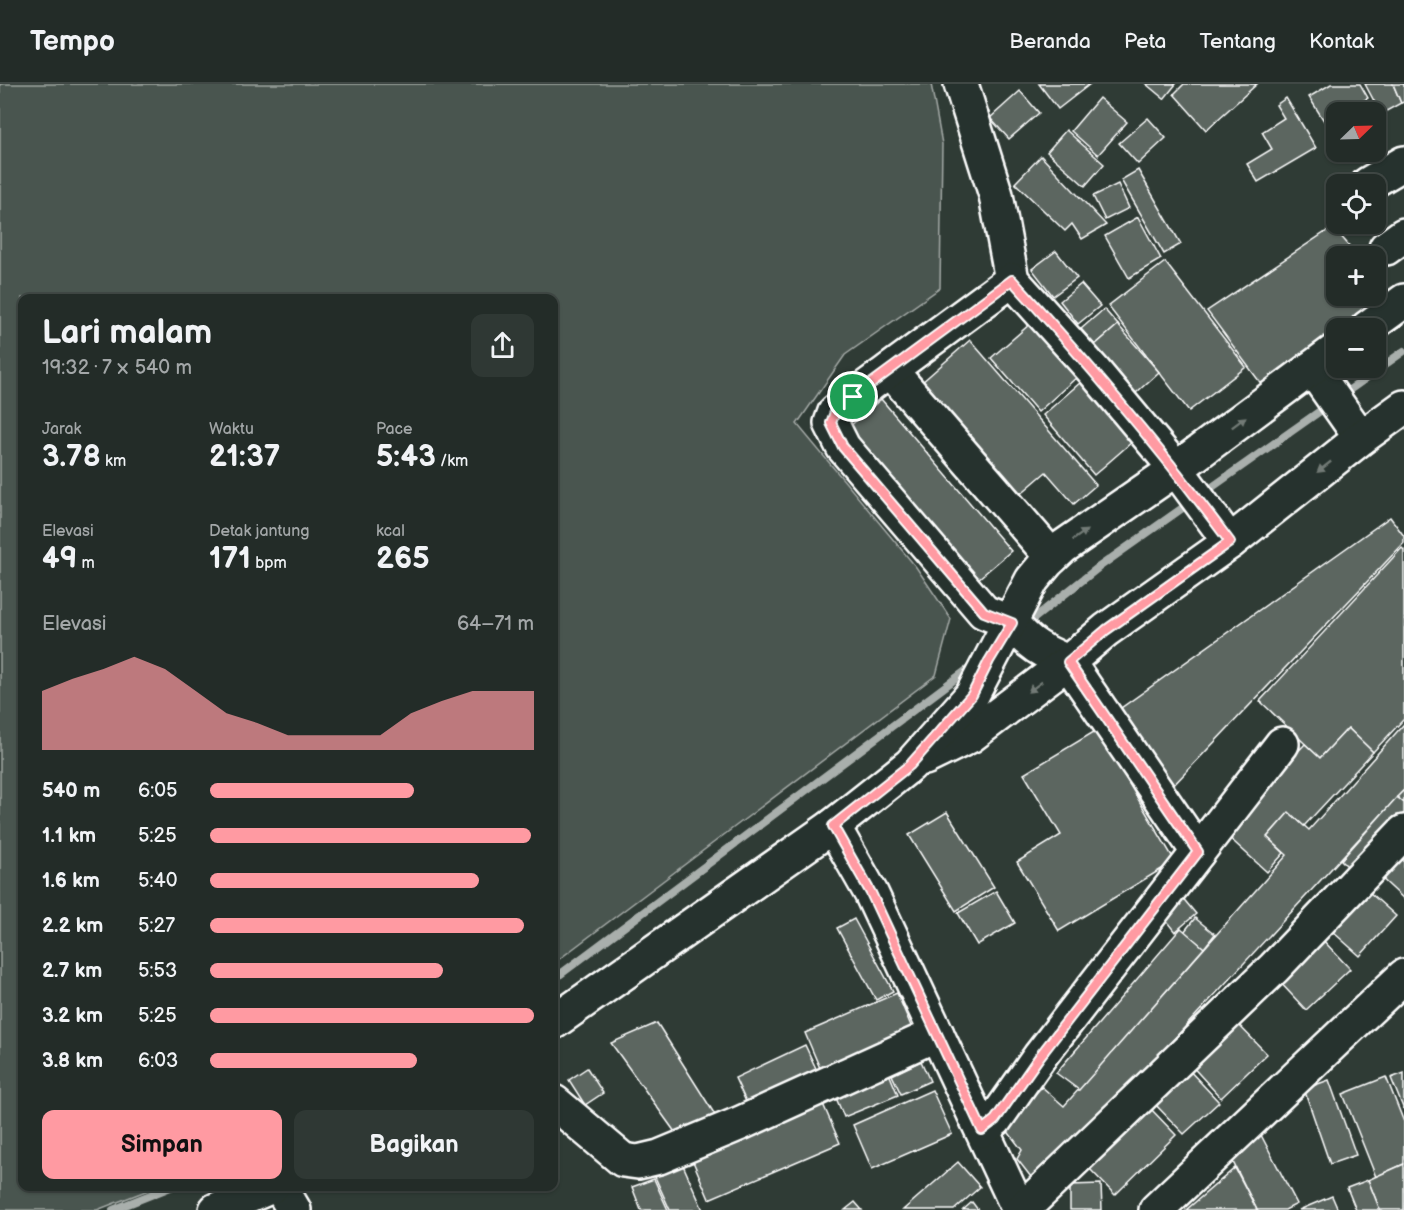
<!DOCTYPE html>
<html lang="id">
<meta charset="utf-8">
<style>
:root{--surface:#232c28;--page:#2f3834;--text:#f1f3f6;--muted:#a3a7a8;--line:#404845;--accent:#ff9aa2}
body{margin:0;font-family:"Balsamiq Sans",sans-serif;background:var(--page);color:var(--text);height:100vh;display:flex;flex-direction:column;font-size:22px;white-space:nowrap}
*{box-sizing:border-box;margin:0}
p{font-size:20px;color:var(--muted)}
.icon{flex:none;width:33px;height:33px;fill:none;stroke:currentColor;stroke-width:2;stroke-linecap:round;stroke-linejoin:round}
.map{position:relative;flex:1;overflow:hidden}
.sheet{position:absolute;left:18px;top:210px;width:540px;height:897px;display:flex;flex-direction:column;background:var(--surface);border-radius:12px;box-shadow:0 2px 4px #0004,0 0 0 2px var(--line)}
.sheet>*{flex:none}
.needle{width:39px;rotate:67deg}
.controls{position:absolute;left:1326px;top:18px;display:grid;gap:12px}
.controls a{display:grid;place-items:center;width:60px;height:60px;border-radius:12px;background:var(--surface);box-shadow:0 2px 4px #0004,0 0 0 2px var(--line);font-size:30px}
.pin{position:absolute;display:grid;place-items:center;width:51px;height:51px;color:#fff;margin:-26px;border:3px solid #fff;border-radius:50%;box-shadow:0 2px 6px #0007}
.round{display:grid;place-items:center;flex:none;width:63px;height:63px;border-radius:12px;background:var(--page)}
.summary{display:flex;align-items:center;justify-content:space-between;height:102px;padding:0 24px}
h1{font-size:33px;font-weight:700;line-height:45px}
.metrics{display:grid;grid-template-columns:repeat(3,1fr);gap:9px;height:102px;padding:6px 24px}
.metrics div{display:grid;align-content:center}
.metrics b{font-size:30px;font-weight:700}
.metrics small{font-size:16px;font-weight:400}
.metrics p{font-size:16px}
.chart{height:168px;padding:12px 24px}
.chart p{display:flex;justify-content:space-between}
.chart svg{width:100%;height:108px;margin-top:6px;fill:var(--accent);opacity:.7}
.button{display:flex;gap:12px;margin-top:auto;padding:12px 24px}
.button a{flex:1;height:69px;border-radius:12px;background:var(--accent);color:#111;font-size:24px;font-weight:700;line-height:69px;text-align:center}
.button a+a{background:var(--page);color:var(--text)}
ul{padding:0 24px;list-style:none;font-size:20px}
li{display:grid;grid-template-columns:96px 72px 1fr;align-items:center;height:45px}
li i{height:15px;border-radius:8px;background:var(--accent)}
header{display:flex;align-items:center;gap:36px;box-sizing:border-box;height:84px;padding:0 30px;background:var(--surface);border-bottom:2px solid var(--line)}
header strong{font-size:28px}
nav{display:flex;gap:33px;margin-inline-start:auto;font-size:21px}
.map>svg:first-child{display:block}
.green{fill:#4a544f;stroke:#a4aaa7;stroke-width:1.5}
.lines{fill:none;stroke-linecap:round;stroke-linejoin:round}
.stream{stroke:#a9afac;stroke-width:8}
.building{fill:#5b6661;stroke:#fff;stroke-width:1.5}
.minor-casing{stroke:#fff;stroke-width:38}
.major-casing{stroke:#fff;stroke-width:38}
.minor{stroke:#26332d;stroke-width:33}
.major{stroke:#26332d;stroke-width:33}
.oneway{fill:#727a76}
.route-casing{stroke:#fff;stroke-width:12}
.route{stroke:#ff9aa2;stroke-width:8}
</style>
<header>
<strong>Tempo</strong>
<nav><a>Beranda</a><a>Peta</a><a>Tentang</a><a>Kontak</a></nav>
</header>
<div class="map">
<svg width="1404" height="1126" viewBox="0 0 1404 1126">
<rect width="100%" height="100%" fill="#2f3b35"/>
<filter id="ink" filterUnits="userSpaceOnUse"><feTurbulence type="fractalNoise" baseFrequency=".0167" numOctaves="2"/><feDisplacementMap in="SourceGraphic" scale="12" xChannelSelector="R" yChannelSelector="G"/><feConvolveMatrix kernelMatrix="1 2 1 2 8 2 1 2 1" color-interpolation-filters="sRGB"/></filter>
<g filter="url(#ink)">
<path class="green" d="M0,0H931L942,60L940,204L845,271L797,340L916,483L951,535L936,591L554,879V214H22V1102L156,1103L97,1126H0Z"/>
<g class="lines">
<g class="stream">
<path d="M1341,312L1404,267"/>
<path d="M1201,411L1330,320"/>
<path d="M1023,543L1099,483L1191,418"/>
<path d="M554,895L975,580"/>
<path d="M113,1126L173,1102"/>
</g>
</g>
<g class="building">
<path d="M1039,0H1090L1058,25Z"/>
<path d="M1146,0H1176L1164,15Z"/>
<path d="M1184,0H1257L1206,46L1174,10Z"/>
<path d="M1331,0H1360L1368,14L1344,28H1336V33L1326,40L1309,13Z"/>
<path d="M1365,0H1393L1401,19L1381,30Z"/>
<path d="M1393,0H1404V18L1401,19Z"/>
<path d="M1020,7L1039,29L1009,55L990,34Z"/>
<path d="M1099,14L1127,38L1098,71L1071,47Z"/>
<path d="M1286,14L1316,64L1258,98L1247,80L1272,65L1262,48L1284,34L1276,21Z"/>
<path d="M1357,21L1361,28H1344Z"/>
<path d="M1336,33V57L1326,40Z"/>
<path d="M1148,34L1166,54L1138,80L1119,59Z"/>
<path d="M1066,46L1104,80L1085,102L1047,68Z"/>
<path d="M1041,72L1106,141L1082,155L1072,140L1065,147L1015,99Z"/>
<path d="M1138,86L1181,160L1164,170L1121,96Z"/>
<path d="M1118,100L1129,124L1105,136L1093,112Z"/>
<path d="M1138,133L1161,175L1129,194L1105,152Z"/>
<path d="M1333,143L1358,172H1336V212H1376V192L1394,214L1347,244H1336V251L1262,301L1207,227Z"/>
<path d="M1056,167L1077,194L1053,212L1032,185Z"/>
<path d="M1165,178L1246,283L1189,327L1108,222Z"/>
<path d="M1081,200L1100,222L1078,240L1060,217Z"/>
<path d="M1104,225L1118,241L1095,261L1081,245Z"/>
<path d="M1030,240L1077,293L1038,328L991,274Z"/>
<path d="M1118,241L1159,288L1136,309L1095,261Z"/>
<path d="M970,256L1096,401L1074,420L1046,388L1011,418L913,306Z"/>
<path d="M1081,298L1132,358L1094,391L1043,331Z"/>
<path d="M881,315L1011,467L971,501L841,350Z"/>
<path d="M1390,433L1404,452V459L1168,707L1114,629Z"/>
<path d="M1402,464L1404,466V635L1373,668L1348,644L1320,674L1260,617Z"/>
<path d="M1404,640V706L1038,1102L1017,1075L1022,1066L1003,1041L1042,1003L1064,1022L1287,771L1267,753L1289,728L1309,746Z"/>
<path d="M1348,644L1373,668L1304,742L1289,728L1267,753L1284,769L1267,788L1223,748L1305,660L1320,674Z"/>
<path d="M1097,646L1175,777L1059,847L1017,778L1061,751L1024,690Z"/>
<path d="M1404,706V719L1397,713Z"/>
<path d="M1397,713L1404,719V740L1357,792L1341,776Z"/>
<path d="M947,728L994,803L956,827L909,751Z"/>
<path d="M1404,763V815L1378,791Z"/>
<path d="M996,807L1015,839L977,861L958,829Z"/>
<path d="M1369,808L1396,832L1360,872L1333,848Z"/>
<path d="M1181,812L1196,830L1175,848L1161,830Z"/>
<path d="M1195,834L1215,850L1204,864L1184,848Z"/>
<path d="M854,835L893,907L876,916L837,844Z"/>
<path d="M1181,844L1204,864L1079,1006L1056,989Z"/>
<path d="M1321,854L1350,885L1306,926L1277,895Z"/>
<path d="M897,909L914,949L822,989L805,949Z"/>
<path d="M1234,936L1267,970L1221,1014L1189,979Z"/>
<path d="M657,939L724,1045L685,1062L611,959Z"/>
<path d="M805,961L819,991L749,1024L735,994Z"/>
<path d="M921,977L930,997L901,1010L892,991Z"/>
<path d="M1186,983L1219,1018L1184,1050L1151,1016Z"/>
<path d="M587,984L603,1009L585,1021L569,996Z"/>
<path d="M888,987L898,1011L844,1033L834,1009Z"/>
<path d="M1404,989V1026L1391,994Z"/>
<path d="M1386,993L1404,1038V1080L1376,1093L1343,1010Z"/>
<path d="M1329,996L1356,1071L1330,1080L1304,1005Z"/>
<path d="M932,1006L952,1050L872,1085L853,1041Z"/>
<path d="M823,1020L840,1059L709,1115L692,1075Z"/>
<path d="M1150,1024L1176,1051L1115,1111L1088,1083Z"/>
<path d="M1261,1051L1297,1120L1285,1126H1257L1228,1068Z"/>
<path d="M958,1078L980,1103L954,1126H903Z"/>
<path d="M1404,1080V1126H1380L1368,1096Z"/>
<path d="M683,1081L703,1126H670L655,1093Z"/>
<path d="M1235,1084L1257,1126H1186Z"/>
<path d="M654,1095L668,1126H641L632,1103Z"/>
<path d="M1368,1096L1380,1126H1356L1347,1104Z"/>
<path d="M1101,1100L1102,1126H1070V1101Z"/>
<path d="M1332,1112L1338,1126H1299Z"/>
<path d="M855,1118L862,1126H845Z"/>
<path d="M972,1118L978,1126H963Z"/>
</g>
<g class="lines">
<defs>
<g id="minor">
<path d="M961,0L996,111L1012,196L1094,287L1176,385L1230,458"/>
<path d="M1368,100L1404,79"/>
<path d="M1386,164L1404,151"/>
<path d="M890,286L1052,473"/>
<path d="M1012,539L984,528L843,363L831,339L835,328L853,313L1012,196"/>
<path d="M1068,578L1198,768"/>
<path d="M833,742L871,809L1019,1126"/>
<path d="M554,1018L623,1076L638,1078L659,1073L741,1039L937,950"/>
<path d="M982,1046L995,1036L1040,972L1282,660"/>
<path d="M280,1102L294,1126"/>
<path d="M1022,1126L1274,884L1404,748"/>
<path d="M1156,1126L1404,892"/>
</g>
<g id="major">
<path d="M1367,244L1404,217"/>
<path d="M1312,284L1361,354"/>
<path d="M1012,539C1028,560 1043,568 1068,578"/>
<path d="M925,674L970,652L1068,578L1106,546L1230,458L1361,354L1404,323"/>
<path d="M554,938L833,742L910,681L972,611L1032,496L1047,478L1063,463L1176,385L1336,266"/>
<path d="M216,1126L272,1102"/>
</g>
</defs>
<use href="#minor" class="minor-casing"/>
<use href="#major" class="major-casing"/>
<use href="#minor" class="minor"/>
<use href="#major" class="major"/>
</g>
<defs><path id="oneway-solid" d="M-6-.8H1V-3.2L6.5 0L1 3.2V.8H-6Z" transform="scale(1.5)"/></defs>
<g class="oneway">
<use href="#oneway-solid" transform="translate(1239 338) rotate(-37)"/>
<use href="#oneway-solid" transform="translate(1324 383) rotate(142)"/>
<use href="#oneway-solid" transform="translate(1080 451) rotate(-35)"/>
<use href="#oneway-solid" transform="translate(1035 603) rotate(143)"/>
</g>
</g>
<g class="lines" filter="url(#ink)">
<defs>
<path id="route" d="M1012,196C1089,280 1162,366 1230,458L1106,546L1068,578L1198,768L1040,972L995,1036L982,1046L871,809L833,742L910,681L972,611L989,577L1012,539L984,528L843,363L831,339L835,328L853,313Z"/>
</defs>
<use href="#route" class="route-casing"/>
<use href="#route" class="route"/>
</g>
</svg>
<div class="controls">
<a><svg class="needle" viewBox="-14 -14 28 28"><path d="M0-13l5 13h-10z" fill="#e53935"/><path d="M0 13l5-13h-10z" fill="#a3a7a8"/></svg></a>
<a><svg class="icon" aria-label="locate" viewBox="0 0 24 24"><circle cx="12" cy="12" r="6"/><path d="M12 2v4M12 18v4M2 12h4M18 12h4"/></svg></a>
<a>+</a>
<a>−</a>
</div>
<div class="pin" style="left:853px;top:313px;background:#1e9e55"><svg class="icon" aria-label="arrive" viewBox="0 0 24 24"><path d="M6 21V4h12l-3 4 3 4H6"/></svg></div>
<section class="sheet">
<div class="summary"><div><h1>Lari malam</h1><p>19:32 · 7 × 540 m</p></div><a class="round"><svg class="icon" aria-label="share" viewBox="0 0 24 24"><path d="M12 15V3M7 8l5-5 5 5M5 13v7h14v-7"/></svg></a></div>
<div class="metrics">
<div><p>Jarak</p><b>3.78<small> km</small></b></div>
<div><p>Waktu</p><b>21:37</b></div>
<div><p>Pace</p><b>5:43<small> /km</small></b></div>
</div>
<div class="metrics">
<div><p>Elevasi</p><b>49<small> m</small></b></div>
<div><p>Detak jantung</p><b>171<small> bpm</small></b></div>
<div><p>kcal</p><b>265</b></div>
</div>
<div class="chart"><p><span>Elevasi</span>64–71 m</p>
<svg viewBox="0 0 160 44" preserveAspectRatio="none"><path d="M0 44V20L10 15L20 11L30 6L40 11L50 20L60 29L70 33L80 38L90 38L100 38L110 38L120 29L130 24L140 20L150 20L160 20V44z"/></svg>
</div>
<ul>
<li><b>540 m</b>6:05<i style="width:63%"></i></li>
<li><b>1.1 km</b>5:25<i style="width:99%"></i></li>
<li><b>1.6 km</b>5:40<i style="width:83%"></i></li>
<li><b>2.2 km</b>5:27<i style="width:97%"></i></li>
<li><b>2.7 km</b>5:53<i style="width:72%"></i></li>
<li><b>3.2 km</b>5:25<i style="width:100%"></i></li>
<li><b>3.8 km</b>6:03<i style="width:64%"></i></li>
</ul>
<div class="button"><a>Simpan</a><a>Bagikan</a></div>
</section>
</div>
